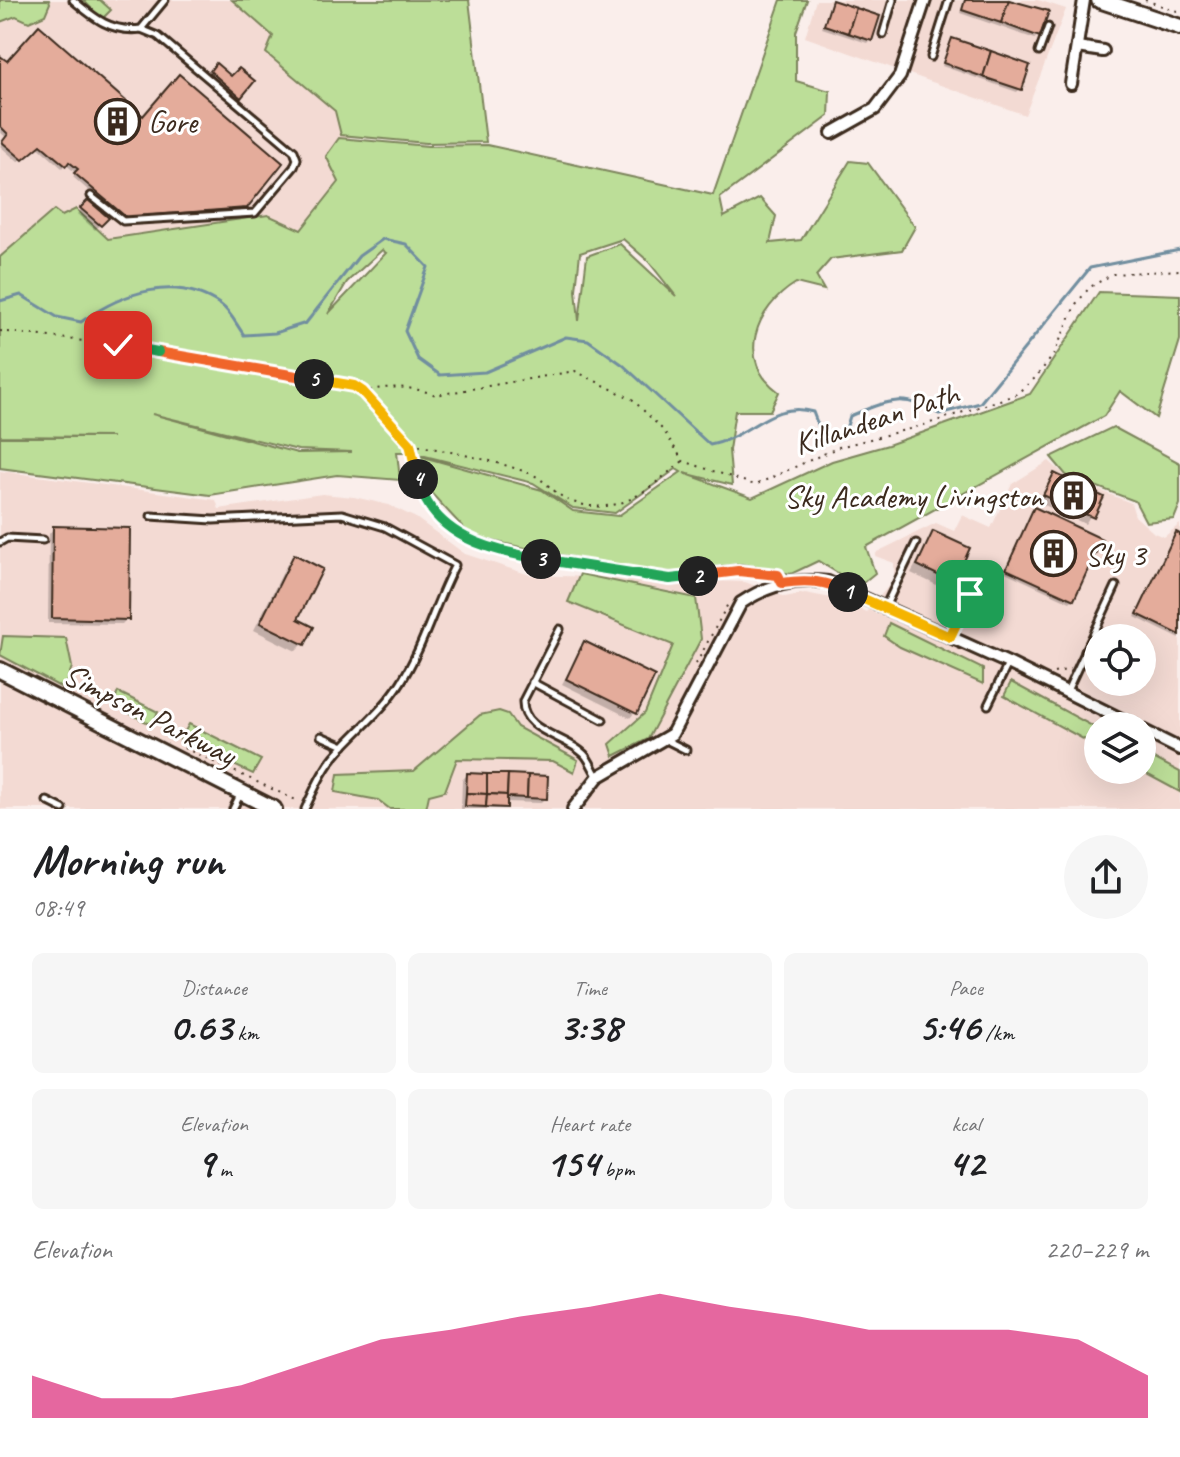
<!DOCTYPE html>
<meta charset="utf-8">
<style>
:root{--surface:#fff;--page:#f6f6f6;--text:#202124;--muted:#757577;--accent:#db2777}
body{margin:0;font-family:Caveat,sans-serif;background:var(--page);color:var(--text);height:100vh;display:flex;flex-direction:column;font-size:30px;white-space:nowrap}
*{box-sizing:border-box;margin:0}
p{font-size:26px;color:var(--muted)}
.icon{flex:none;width:44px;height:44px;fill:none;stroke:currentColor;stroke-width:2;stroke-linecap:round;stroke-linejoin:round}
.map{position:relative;height:809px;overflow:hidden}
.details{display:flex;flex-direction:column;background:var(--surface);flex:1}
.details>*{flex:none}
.fabs{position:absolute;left:1084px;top:624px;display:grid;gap:16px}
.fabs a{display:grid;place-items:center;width:72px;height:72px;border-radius:50%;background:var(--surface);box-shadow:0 8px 32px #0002;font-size:40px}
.pin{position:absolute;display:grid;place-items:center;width:68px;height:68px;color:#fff;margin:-34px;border-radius:16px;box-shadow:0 4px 12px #0006}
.km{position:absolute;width:40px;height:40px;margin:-20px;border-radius:50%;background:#222;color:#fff;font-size:22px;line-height:40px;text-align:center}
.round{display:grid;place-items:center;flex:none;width:84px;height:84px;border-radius:42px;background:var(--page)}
.overview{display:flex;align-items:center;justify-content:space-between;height:136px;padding:0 32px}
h1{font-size:44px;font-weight:600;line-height:60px}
.metrics{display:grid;grid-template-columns:repeat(3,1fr);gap:12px;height:136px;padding:8px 32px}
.metrics div{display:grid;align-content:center;border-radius:12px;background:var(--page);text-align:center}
.metrics b{font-size:40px;font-weight:600}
.metrics small{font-size:22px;font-weight:400}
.metrics p{font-size:22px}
.chart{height:224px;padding:16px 32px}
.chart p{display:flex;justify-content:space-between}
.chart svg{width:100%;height:144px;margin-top:8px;fill:var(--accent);opacity:.7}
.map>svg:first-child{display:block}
.built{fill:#f3dad3;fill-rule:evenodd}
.green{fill:#bcde98;stroke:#7c845b;stroke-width:2;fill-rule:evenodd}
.shadow{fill:#0003}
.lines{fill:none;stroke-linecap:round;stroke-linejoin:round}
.stream{stroke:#718e9f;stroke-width:3}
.building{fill:#e4ac9b;stroke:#3b2a1e;stroke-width:2}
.service-casing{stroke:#3b2a1e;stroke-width:11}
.minor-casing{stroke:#3b2a1e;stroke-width:16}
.secondary-casing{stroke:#3b2a1e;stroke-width:20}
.path{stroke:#3b2a1e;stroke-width:2;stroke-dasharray:2 6;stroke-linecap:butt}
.service{stroke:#fff;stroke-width:5}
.minor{stroke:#fff;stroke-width:10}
.secondary{stroke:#fff;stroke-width:14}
.split-1-casing{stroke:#fff;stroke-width:16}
.split-2-casing{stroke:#fff;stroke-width:16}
.split-3-casing{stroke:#fff;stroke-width:16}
.split-4-casing{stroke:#fff;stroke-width:16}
.split-5-casing{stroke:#fff;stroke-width:16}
.split-6-casing{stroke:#fff;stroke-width:16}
.split-7-casing{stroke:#fff;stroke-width:16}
.split-1{stroke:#f5b400;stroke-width:10}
.split-2{stroke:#f0652b;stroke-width:10}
.split-3{stroke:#22a559;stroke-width:10}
.split-4{stroke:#22a559;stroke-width:10}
.split-5{stroke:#f5b400;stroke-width:10}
.split-6{stroke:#f0652b;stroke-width:10}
.split-7{stroke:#22a559;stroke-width:10}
.labels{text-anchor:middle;stroke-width:6;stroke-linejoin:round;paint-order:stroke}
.poi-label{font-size:32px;fill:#3b2a1e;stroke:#fff;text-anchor:start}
.street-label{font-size:32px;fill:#3b2a1e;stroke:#fff}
</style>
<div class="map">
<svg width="1180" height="809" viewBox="0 0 1180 809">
<rect width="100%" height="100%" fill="#faeeeb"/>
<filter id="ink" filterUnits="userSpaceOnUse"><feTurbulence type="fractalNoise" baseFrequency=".0125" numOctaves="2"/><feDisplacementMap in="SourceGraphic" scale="16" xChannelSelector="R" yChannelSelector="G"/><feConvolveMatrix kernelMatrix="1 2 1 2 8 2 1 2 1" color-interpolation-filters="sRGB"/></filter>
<g filter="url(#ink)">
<g class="built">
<path d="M0,0H260L351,130L335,218L289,268L0,272Z"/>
<path d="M816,0H1038L1066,9L1025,115L805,37Z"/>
<path d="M1049,461L1067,477L1131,503L1135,516L1154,533L1164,537L1180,524V809H0V471L216,500L219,509L322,494L354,497L389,505L416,518L465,554L530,575L745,582L785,597L805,593L842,600L866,612L894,580V563L875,556L877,552L936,523L954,531L962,515L991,528L1012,484ZM1098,638H1142V682H1098ZM1098,726H1142V770H1098Z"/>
</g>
<g class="green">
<path d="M0,0H49L50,3L45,15L29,22L16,16L0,22Z"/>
<path d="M83,0H100L111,10L102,19Z"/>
<path d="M232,0H469L486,142L426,143L341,135L335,111L266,53L273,36Z"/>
<path d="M781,0H807L796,32V81L830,91L829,116L720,198L724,217L760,198L776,216L770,243L801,240L850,161L868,163L915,227L902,250L831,259L816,276L824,290L796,283C755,308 735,361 779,392L770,411H735L729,450L732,485L684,473L752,498L832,461L888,445L1030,394L1099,292L1180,295V340L1156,418L1120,391L1104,416L866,547L875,573L859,586L818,561L791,574L741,564L676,573L633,570L472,537L432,494L416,455L542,490L573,511L618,516L681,472L676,469L615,513L573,508L533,483L409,452H397L400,480L337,475L210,495L0,468V437H112L0,436V257L54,210L62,216L76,209L108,239L268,215L301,230L339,182L326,156L339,138L428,146L487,145L713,195ZM623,239L648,261L676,296L620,244L587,256L579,321L576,290L580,253ZM382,250L386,253L328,314L347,282ZM152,414L298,450L352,452L297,453Z"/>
<path d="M1113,427L1180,463V504L1174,519L1146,522L1135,501L1066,475L1051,457Z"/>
<path d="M580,574L696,598L701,639L648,739L614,756L610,744L645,713L673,645L568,602Z"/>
<path d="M889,623L983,669V684L900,647L884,636Z"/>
<path d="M3,636L66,638L72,667L64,689L0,655Z"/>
<path d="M1011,682L1098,729V747L1004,696Z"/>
<path d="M118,692L158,712L152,725L113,705Z"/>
<path d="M499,711L508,714L517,727L578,760L574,772L553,761L457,759L445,791L429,795L426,809H390L378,800L335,792L338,774L414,771L480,715Z"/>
<path d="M189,724L261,760L253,774L180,740Z"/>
<path d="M1142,752L1180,772V792L1139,770Z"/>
</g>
<g class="shadow">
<path d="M964,0H1009L1046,13L1035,39L960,13Z"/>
<path d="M832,2L870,40L867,43L822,28Z"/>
<path d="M953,40L1020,89L1017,92L942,66Z"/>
<path d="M0,58L245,206L242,210L122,220L73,177L76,173L65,164L62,168L37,146L18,162L0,146L7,138L0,132Z"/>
<path d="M217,66L231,79L252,82L239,97L211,73Z"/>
<path d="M88,202L106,218L95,230L77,214Z"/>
<path d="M1054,475L1102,498L1085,524L1038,502Z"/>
<path d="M1032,513L1073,599L1070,602L1005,572Z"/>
<path d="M54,528L127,619L122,624L48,623L49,534Z"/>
<path d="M934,533L952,582L945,589L911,573Z"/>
<path d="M1180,536V639L1135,617L1173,538Z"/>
<path d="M295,557V620L303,644L296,651L254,630L287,564Z"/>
<path d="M585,643L635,712L630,718L562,684Z"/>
<path d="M467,775L546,778L545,798L540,803L505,802V809H461L462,780Z"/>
</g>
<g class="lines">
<path class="stream" d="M0,301L21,295L57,317L81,322C123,292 176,274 221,305C231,312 237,326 244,335L275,333L306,323L359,256L383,239L406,244L428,267L405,331L418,359L440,375L485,372L566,337L588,340L623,365L710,445C749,438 772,399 813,412L821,433L836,439L846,429L850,416C887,401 902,392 939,414L980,403L1090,268L1180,250"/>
</g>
<g class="building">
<path d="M832,0L856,8L848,33L824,25Z"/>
<path d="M965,0H1009L1001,23L962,10Z"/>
<path d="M1009,0L1049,11L1040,37L1001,23Z"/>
<path d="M856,8L880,16L872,41L848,33Z"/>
<path d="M39,25L143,116L179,74L283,163L247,208L126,217L74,173L78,169L69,162L66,166L41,145L23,160L2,142L8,134L0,126V56L7,61Z"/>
<path d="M952,38L991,51L983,77L943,63Z"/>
<path d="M991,51L1030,65L1022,90L983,77Z"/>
<path d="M216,63L231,76L239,68L255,81L241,98L210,71Z"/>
<path d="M88,200L109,218L101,226L80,208Z"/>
<path d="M1054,473L1104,497L1094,518L1043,495Z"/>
<path d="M1034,507L1102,539L1074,600L1006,569Z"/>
<path d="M53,526L130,528L129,620L52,618Z"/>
<path d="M933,531L970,548L954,583L917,565Z"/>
<path d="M1176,532L1180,534V635L1137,614Z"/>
<path d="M294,554L323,569L298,619L314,627L305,645L260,623Z"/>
<path d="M584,641L655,676L637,714L566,679Z"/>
<path d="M467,773L487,774V794L466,793Z"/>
<path d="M487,774H508L507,795L487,794Z"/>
<path d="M508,774L528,775L527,798L507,797Z"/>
<path d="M528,775L548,776L547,799L527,798Z"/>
<path d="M466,793L487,794L486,807L465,806Z"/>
<path d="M487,794L507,795V808L486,807Z"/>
</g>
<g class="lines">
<defs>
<g id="service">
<path d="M73,0C94,18 112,33 141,29L165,0"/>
<path d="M883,34L893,0"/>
<path d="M1039,52L1048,27"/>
<path d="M931,57L949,0"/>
<path d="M91,196L123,221L255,213L294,167L297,159L294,151L158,36L141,29"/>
<path d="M151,516L213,520L342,514L385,527L455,565C435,603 424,646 401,682C384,709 360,728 339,751C323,768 315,788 305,809"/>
<path d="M0,542L7,538L43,540"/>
<path d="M885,607L916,543"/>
<path d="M560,629L523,701C522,732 565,735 584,754C590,760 593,770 598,777"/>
<path d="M950,637L970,594"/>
<path d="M1085,651L1098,658"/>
<path d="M532,682L603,720"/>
<path d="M1067,691L1116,586"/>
<path d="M988,705L1008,664"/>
<path d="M321,736L344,746"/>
<path d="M666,740L686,750"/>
<path d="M47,801L63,809"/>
<path d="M233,809L241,793"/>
</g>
<g id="minor">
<path d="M1077,47L1103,51"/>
<path d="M1071,84L1084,0"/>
<path d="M832,133L875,109L900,76L925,0"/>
<path d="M1142,730L1180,749"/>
<path d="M573,809L598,777L672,734L741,603C768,585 794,578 828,582L1008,663L1135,726"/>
</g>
<g id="secondary">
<path d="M1099,0L1180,27"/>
<path d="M0,670L274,809"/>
</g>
</defs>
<use href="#service" class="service-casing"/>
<use href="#minor" class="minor-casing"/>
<use href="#secondary" class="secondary-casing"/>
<g class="path">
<path d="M1145,0L1180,12"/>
<path d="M0,331L118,345L354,386L363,392C388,385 411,386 436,395L575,371L632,399L664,431L683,461L755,485L839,447L921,426L1015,395L1034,379L1053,356L1076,304L1090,287L1113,274L1180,270"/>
<path d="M364,393L410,444L421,495L439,520L470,541L512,554L670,579L738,571L774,575"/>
<path d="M411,444C451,452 490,459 529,473C545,479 555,495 570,501C620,519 647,489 683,461"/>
<path d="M696,664L729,602"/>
<path d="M1054,673L1070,669"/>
<path d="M184,748L298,801"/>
</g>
<use href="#service" class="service"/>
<use href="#minor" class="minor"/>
<use href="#secondary" class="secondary"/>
</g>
</g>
<g class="lines" filter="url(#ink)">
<defs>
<path id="split-1" d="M848,592L950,637L970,594"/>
<path id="split-2" d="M698,576L738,571L778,575L782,583C808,579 825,581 848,592"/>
<path id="split-3" d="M541,559L670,579L698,576"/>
<path id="split-4" d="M418,479C431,536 491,551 541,559"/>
<path id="split-5" d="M314,379L354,386L363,392L410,444L418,479"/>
<path id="split-6" d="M158,352L314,379"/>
<path id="split-7" d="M118,345L158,352"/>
</defs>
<use href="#split-1" class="split-1-casing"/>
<use href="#split-2" class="split-2-casing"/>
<use href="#split-3" class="split-3-casing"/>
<use href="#split-4" class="split-4-casing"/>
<use href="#split-5" class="split-5-casing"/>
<use href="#split-6" class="split-6-casing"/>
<use href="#split-7" class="split-7-casing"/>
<use href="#split-1" class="split-1"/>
<use href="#split-2" class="split-2"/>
<use href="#split-3" class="split-3"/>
<use href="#split-4" class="split-4"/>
<use href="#split-5" class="split-5"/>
<use href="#split-6" class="split-6"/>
<use href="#split-7" class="split-7"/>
</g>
<defs>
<symbol id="building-ring" viewBox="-11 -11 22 22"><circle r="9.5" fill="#fff" stroke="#3b2a1e" stroke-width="1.5"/><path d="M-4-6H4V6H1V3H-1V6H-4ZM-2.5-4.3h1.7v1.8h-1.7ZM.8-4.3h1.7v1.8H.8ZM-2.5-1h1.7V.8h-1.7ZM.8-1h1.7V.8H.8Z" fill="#3b2a1e"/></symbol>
</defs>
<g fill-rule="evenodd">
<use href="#building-ring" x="92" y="96" width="51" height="51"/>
<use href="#building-ring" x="1048" y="470" width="51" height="51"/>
<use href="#building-ring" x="1028" y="528" width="51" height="51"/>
</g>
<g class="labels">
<g class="poi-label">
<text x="148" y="132">Gore</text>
<text x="1043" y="507" text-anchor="end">Sky Academy Livingston</text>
<text x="1085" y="565">Sky 3</text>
</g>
<g class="street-label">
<text transform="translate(876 418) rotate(-18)" y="11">Killandean Path</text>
<text transform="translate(150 714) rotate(27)" y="11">Simpson Parkway</text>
</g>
</g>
</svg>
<div class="fabs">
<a><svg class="icon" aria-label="locate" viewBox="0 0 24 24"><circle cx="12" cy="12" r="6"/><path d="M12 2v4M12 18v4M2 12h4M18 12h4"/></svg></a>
<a><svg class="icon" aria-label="layers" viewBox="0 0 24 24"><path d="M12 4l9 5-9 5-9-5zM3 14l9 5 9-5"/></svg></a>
</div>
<div class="pin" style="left:970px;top:594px;background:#1e9e55"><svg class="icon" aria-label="arrive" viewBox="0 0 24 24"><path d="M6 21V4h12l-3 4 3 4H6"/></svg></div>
<div class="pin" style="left:118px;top:345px;background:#d93025"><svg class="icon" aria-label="check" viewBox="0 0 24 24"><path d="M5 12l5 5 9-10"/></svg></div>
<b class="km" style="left:848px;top:592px">1</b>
<b class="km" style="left:698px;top:576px">2</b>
<b class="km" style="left:541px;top:559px">3</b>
<b class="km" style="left:418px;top:479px">4</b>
<b class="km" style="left:314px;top:379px">5</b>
</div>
<section class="details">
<div class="overview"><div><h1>Morning run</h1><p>08:49</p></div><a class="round"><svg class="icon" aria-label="share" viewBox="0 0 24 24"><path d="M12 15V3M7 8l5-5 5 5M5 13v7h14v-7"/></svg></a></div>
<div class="metrics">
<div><p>Distance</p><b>0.63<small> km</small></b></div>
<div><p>Time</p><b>3:38</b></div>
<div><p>Pace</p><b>5:46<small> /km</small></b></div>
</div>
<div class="metrics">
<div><p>Elevation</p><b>9<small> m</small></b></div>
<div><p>Heart rate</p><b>154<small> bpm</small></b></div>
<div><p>kcal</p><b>42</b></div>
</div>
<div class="chart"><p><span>Elevation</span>220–229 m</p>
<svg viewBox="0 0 160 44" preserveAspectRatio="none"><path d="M0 44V31L10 38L20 38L30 34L40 27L50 20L60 17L70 13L80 10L90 6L100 10L110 13L120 17L130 17L140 17L150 20L160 31V44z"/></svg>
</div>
</section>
